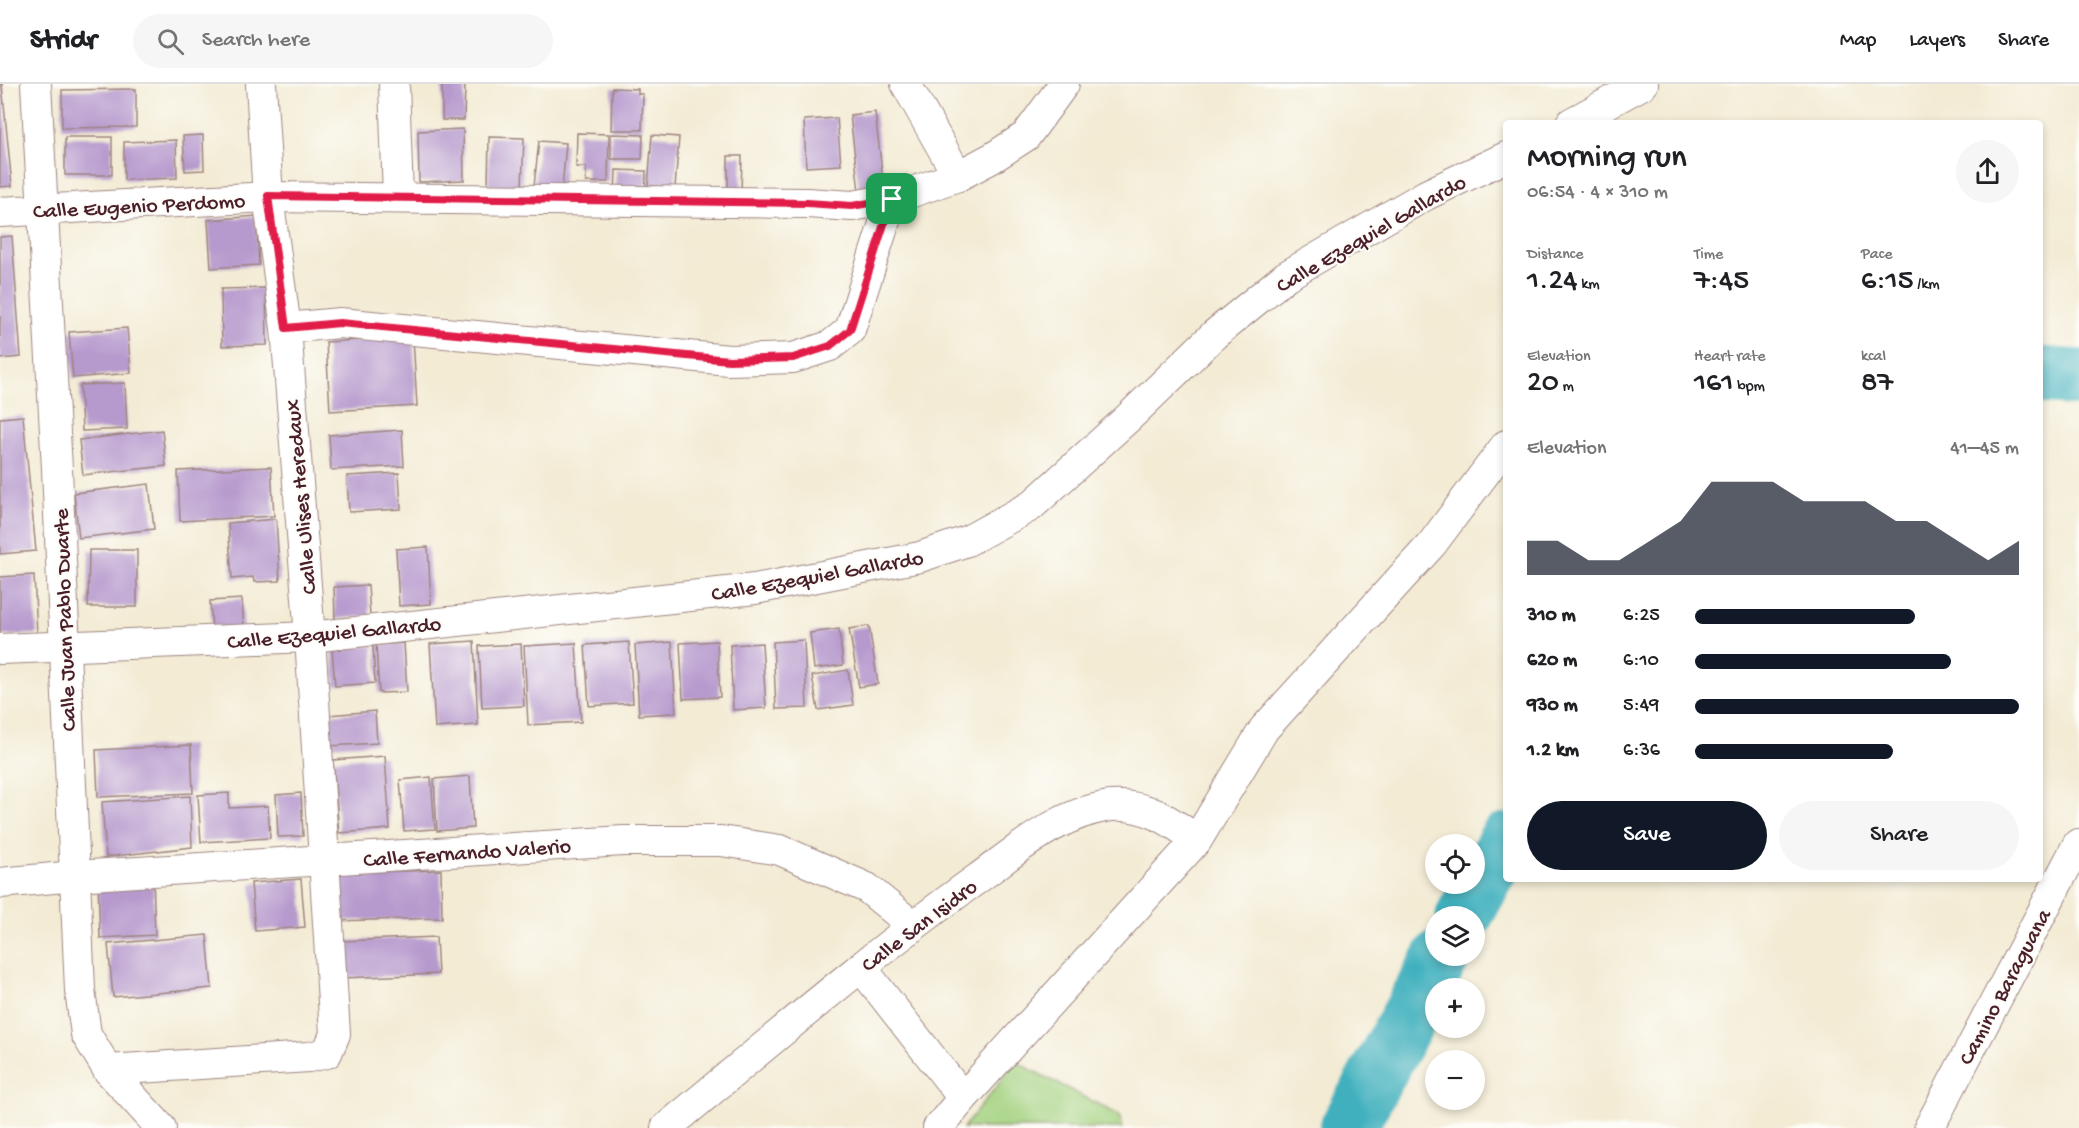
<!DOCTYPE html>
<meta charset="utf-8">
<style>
:root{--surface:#fff;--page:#f6f6f6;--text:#202124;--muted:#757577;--line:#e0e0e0;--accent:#111827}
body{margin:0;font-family:"Gochi Hand",sans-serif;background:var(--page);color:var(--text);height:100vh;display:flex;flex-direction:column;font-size:22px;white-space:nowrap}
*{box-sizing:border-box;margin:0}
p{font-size:20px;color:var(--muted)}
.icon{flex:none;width:33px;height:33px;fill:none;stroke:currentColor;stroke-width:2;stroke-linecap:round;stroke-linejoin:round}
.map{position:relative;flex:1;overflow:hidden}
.details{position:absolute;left:1503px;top:36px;width:540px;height:762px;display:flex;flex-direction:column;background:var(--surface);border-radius:6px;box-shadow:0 3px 9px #0003}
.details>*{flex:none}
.tools{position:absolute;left:1425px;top:750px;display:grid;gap:12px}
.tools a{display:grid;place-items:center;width:60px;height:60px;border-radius:50%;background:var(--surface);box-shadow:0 3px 9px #0003;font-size:30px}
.pin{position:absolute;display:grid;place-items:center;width:51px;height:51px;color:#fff;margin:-26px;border-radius:12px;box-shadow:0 3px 9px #0006}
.round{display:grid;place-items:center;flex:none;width:63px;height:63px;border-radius:32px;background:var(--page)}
.summary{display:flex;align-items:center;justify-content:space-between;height:102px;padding:0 24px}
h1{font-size:33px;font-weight:600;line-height:45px}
.figures{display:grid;grid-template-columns:repeat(3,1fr);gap:9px;height:102px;padding:6px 24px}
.figures div{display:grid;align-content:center}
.figures b{font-size:30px;font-weight:600}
.figures small{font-size:16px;font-weight:400}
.figures p{font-size:16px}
.chart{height:168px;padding:12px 24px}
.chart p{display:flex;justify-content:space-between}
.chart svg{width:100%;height:108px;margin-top:6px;fill:var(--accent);opacity:.7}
.action{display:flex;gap:12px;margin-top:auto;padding:12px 24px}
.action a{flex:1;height:69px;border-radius:36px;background:var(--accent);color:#fff;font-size:24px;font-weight:600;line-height:69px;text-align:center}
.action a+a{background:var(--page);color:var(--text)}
ul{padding:0 24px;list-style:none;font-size:20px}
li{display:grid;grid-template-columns:96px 72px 1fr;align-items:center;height:45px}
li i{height:15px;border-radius:8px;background:var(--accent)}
header{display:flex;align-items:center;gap:36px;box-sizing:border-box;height:84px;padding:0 30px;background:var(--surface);border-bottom:2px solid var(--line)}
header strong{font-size:28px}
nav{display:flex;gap:33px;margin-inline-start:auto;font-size:21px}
.search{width:420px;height:54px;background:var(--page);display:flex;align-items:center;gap:15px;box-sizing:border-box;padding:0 21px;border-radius:33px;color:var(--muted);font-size:22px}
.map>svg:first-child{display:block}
.green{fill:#a3d17f;stroke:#767855;stroke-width:1.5}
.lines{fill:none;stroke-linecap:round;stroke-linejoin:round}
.river{stroke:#41b0be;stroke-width:57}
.building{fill:#b699cd}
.street-casing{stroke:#9e8580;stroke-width:32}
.street{stroke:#fff;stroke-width:30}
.route-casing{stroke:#fff;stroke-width:12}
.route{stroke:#e11d48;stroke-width:8}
.labels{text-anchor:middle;stroke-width:4.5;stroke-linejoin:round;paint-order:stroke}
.street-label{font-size:22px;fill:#4a1f2b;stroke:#fdfcf7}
</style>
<header>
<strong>Stridr</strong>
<div class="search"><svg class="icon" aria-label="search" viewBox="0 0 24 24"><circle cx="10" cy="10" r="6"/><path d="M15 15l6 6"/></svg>Search here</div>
<nav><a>Map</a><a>Layers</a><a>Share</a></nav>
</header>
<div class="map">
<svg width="2079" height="1044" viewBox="0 0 2079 1044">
<rect width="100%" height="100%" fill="#fdfcf7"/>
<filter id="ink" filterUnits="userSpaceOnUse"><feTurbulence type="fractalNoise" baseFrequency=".0167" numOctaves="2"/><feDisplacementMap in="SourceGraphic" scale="12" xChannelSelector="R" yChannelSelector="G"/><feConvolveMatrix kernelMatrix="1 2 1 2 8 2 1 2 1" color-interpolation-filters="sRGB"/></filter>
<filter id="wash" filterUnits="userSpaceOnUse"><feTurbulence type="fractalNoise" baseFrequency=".008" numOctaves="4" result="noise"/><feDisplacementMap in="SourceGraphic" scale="24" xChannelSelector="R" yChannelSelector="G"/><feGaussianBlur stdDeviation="1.35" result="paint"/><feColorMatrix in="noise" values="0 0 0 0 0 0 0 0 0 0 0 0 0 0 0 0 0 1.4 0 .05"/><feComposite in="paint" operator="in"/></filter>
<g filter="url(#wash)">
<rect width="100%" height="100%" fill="#f3ebd4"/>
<path class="green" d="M1016,978L1119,1031L1123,1044H963Z"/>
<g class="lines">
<g class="river">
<path d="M2040,291L2079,294"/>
<path d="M1464,832L1506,757"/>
<path d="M1348,1044L1442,872"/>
</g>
</g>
<g id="blocks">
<g class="building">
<path d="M0,0H2L12,102L0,103Z"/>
<path d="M442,0H465L464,36H442Z"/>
<path d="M612,4L638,5V10H643L642,46H611Z"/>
<path d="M136,5V43L62,44V6Z"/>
<path d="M875,28L885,113L860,116L850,31Z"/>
<path d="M837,34L841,81L806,83L804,36Z"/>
<path d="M463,45L464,96L419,98L418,47Z"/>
<path d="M577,49L609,50L608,98H586V83H576Z"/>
<path d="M611,50L643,51L642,75H611Z"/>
<path d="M203,51L204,86L185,87L183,52Z"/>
<path d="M652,51L679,53L675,104L648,102Z"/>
<rect x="65" y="53" width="47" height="38"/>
<path d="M489,53L524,54L522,103L488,102Z"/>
<path d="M176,56L177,94L124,96V58Z"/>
<path d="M539,57L566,59L562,104L534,102Z"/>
<path d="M728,72H742L741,111H728Z"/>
<path d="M616,86L646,87L645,114L615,112Z"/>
<path d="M256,132L259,181L211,184L208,136Z"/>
<path d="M12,152L21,273L0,275V153Z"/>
<path d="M266,204L267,261L222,262L221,205Z"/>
<path d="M127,244L131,289L73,294L69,248Z"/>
<path d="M413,253L417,322L330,327L326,258Z"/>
<path d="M125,299L127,345L82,347L80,301Z"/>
<path d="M23,332L36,467L0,470V334Z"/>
<path d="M162,346L166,382L83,391L79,356Z"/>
<path d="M402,346L404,382L331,386L329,351Z"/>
<path d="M271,383L274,432L180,437L178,387Z"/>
<path d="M399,389L401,425L349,428L347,392Z"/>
<path d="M149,400L154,445L79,454L74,409Z"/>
<path d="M276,435L280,497L254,498L253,493L232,495L228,439Z"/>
<path d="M428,463L431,520L399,522L396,465Z"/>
<path d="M89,466H137V523H88Z"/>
<path d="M34,491L37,550L0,552V493Z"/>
<path d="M368,501L370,532L335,535L334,503Z"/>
<path d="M242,515L244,547L212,548L210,517Z"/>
<path d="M869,542L878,600L859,603L849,545Z"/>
<path d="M839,545L843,581L814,585L810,549Z"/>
<path d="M804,556L807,624L776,625L773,558Z"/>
<path d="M474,557L478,641L435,644L430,560Z"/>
<path d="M717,557L720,613L683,615L680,559Z"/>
<path d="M629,558L633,619L589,622L585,561Z"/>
<path d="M672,558L676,629L639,631L635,561Z"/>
<path d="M404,559L407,608L379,609L376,561Z"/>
<path d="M576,559L581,638L528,641L524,562Z"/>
<path d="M762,559L766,624L733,626L730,561Z"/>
<path d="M521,560L524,622L482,624L479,562Z"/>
<path d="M373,562L375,599L335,602L332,564Z"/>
<path d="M848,586L853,621L818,626L812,592Z"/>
<path d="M375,627L377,659L330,662L328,631Z"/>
<path d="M191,661L193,709L98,713L96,666Z"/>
<path d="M385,672L390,745L339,749L333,676Z"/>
<path d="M470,692L473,744L437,747L434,695Z"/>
<path d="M431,693L435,745L404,747L400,696Z"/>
<path d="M229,709V724L268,722L270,754L201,758L198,711Z"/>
<path d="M301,709L303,752L278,753L276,711Z"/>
<path d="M190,712L192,763L106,773L102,718Z"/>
<path d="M441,786L442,834L334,837L333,789Z"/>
<path d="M153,792L155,851L100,854L98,795Z"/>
<path d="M301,795L305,843L255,847L251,799Z"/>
<path d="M207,851L212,904L113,913L108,860Z"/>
<path d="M436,853L438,890L342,894L340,857Z"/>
</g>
</g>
</g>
<g filter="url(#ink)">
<use href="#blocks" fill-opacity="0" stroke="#9e8580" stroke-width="1.5"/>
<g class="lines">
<defs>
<g id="street">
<path d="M36,0L57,385L80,906L86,950L108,986L161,1044"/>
<path d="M394,0L398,113"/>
<path d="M906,0L958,92"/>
<path d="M1571,39L1643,0"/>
<path d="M0,128L268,113L807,119L852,122L892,115L958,92L992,74L1026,52L1064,0"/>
<path d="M286,244L340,239L729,276L793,274L830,262L850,246L892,115"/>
<path d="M0,565L310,553L755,505L920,473L967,457L1031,422L1127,335L1215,250L1286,192L1426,111L1506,73"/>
<path d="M0,799L75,792L623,757H721L780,766L867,804L912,841"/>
<path d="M861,883L963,1014"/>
<path d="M108,986L309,973L327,969L335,950L310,553L286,244L268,113L261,0"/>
<path d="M666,1044C768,960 869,872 977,795C1017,766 1060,728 1111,722C1145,719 1171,737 1197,756"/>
<path d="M938,1044L963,1014L1197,756L1264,645L1432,460L1506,361"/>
<path d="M1929,1044L2078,760"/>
</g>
</defs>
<use href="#street" class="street-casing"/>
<use href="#street" class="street"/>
</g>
</g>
<g class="lines" filter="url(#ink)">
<defs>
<path id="route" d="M268,112L807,119L852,122L892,115L850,246L830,262L793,274L729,276L340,239L286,244Z"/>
</defs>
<use href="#route" class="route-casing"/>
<use href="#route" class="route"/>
</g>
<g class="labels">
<g class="street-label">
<text transform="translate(139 120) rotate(-3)" y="8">Calle Eugenio Perdomo</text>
<text transform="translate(1370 148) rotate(-30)" y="8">Calle Ezequiel Gallardo</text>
<text transform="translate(299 413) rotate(-95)" y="8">Calle Ulises Heredaux</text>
<text transform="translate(817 490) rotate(-10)" y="8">Calle Ezequiel Gallardo</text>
<text transform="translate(63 536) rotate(-92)" y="8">Calle Juan Pablo Duarte</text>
<text transform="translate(334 547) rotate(-5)" y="8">Calle Ezequiel Gallardo</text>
<text transform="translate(467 767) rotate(-4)" y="8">Calle Fernando Valerio</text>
<text transform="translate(918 840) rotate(-37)" y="8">Calle San Isidro</text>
<text transform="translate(2003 902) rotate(-62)" y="8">Camino Baraguana</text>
</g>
</g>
</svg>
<div class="tools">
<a><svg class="icon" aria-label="locate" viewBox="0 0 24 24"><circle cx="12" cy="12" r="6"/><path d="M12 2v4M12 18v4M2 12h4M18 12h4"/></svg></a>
<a><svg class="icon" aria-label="layers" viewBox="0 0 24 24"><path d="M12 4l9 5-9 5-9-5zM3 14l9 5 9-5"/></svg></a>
<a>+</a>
<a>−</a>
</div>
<div class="pin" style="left:892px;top:115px;background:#1e9e55"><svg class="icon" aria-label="arrive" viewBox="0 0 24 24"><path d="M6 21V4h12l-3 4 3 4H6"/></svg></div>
<section class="details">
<div class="summary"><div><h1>Morning run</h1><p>06:54 · 4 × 310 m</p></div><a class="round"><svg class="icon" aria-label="share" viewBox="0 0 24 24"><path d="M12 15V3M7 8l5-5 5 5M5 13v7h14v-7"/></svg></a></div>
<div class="figures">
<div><p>Distance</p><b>1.24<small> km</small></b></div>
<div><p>Time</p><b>7:45</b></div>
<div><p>Pace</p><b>6:15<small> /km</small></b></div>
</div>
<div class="figures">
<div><p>Elevation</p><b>20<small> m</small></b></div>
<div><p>Heart rate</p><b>161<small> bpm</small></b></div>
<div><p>kcal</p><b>87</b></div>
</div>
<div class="chart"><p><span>Elevation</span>41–45 m</p>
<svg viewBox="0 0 160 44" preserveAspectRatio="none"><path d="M0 44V30L10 30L20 38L30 38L40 30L50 22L60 6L70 6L80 6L90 14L100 14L110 14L120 22L130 22L140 30L150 38L160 30V44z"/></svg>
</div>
<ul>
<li><b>310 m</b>6:25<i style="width:68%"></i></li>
<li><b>620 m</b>6:10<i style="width:79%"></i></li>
<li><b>930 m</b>5:49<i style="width:100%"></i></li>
<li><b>1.2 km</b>6:36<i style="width:61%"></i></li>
</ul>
<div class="action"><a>Save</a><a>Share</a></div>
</section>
</div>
